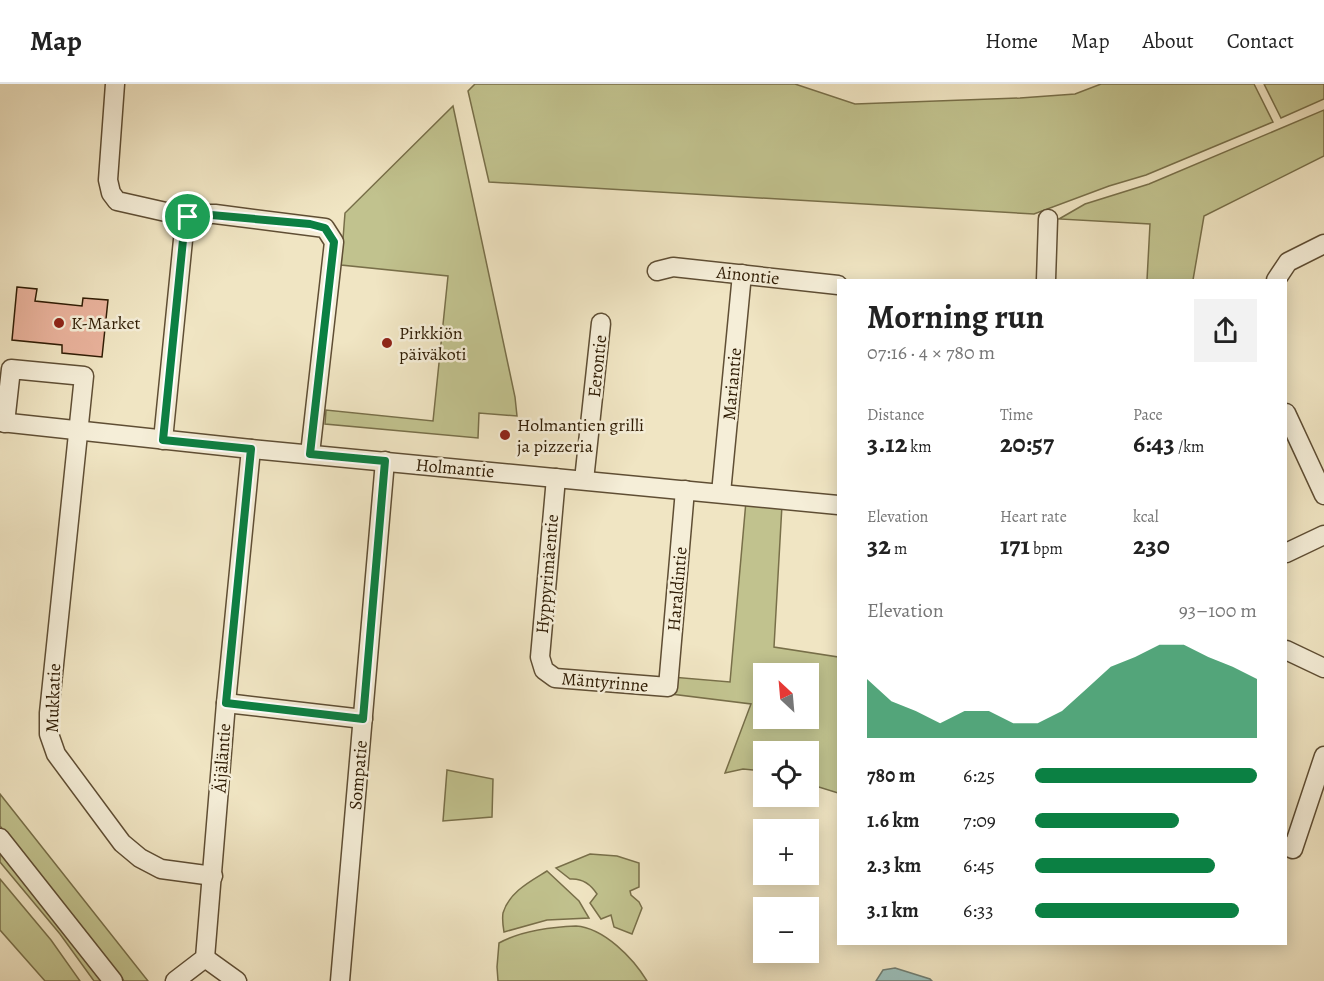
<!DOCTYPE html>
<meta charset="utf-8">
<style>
:root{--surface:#fff;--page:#f2f2f2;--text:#222;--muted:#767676;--line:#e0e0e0;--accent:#0b8043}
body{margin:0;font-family:Alegreya,serif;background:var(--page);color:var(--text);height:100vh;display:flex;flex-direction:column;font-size:22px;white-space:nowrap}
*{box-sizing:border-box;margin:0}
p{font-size:20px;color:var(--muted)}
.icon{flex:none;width:33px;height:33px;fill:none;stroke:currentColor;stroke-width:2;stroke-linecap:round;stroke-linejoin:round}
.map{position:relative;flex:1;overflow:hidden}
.panel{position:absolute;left:837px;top:195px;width:450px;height:666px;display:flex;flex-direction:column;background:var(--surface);border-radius:0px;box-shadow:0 3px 15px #0003}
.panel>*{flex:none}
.needle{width:39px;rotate:334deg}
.tools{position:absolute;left:753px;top:579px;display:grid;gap:12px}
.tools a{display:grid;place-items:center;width:66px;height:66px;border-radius:0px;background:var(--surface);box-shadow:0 3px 15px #0003;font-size:30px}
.pin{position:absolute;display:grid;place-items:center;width:51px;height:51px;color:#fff;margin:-26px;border:3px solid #fff;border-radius:50%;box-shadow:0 2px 6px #0007}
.round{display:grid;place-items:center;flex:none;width:63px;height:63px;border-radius:0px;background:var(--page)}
.headline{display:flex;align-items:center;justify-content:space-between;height:102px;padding:0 30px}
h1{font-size:33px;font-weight:700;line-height:45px}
.metrics{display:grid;grid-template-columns:repeat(3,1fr);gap:9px;height:102px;padding:6px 30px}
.metrics div{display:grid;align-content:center}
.metrics b{font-size:26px;font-weight:700}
.metrics small{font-size:16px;font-weight:400}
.metrics p{font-size:16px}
.chart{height:168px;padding:12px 30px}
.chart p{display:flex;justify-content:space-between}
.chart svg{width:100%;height:108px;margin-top:6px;fill:var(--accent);opacity:.7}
ul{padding:0 30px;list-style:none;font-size:20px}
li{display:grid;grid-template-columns:96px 72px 1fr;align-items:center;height:45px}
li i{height:15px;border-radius:8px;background:var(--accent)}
header{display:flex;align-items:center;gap:36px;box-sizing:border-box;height:84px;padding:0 30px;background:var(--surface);border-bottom:2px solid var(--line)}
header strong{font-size:28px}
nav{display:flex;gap:33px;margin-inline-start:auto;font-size:21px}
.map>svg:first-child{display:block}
.green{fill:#c1c28e;stroke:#786f49;stroke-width:1.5;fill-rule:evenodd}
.water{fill:#9bbeb9;stroke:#707d71;stroke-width:1.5}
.building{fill:#eab39d;stroke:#2f1c04;stroke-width:1.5}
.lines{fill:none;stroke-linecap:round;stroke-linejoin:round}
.minor-casing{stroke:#5f4e34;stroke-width:21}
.minor{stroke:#f5eed8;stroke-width:18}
.route-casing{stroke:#fff;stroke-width:12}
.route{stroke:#0b8043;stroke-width:8}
.poi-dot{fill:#8f2418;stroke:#f5eed8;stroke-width:2}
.labels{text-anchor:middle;stroke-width:5;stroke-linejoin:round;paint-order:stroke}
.street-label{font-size:18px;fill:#2f1c04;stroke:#f5eed8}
.poi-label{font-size:18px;fill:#2f1c04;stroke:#f5eed8;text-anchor:start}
</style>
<header>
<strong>Map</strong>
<nav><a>Home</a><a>Map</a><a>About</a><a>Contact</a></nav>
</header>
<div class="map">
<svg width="1324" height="897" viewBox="0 0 1324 897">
<rect width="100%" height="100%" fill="#f0e5c3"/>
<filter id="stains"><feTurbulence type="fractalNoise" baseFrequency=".00333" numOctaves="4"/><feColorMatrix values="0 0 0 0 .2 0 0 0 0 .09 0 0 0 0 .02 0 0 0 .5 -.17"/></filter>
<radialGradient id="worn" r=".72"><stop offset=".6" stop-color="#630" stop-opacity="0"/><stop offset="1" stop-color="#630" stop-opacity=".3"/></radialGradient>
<g class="green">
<path d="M475,0H795L855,20L1020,14L1075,10L1101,0H1254L1273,38L1146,91L1109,102L1034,130L489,98L468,7Z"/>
<path d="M1264,0H1324V15L1281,34Z"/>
<path d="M453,22L515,313L517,332L479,329L478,354L325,340L326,326L433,337L448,192L341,181L345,129Z"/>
<path d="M1324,26V72L1204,132L1193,196H1147L1150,140L1059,135L1085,120L1149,100Z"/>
<path d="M746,417L782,421L774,563L838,573V709L809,700L808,668H764L763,687L743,685L725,689L751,620L671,610L672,593L730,598ZM764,590H808V634H764Z"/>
<path d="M447,686L493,695L492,733L443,737Z"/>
<path d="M0,710L148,897H124L0,742Z"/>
<path d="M0,762L109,897H94L60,850L0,778Z"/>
<path d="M590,770L617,772L639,779V803L630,807L631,811L639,818L642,824L632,850L614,843L611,831L601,835L590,819L597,810C590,799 582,794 570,795L556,784Z"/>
<path d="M547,787L579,817L589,834L547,836L504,848C503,842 502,835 503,829C509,808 531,797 547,787Z"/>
<path d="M0,795L51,856L80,897H45L0,846Z"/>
<path d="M576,842C604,844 633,874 647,897H498L497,883L499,859C521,847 550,843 576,842Z"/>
</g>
<path class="water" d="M895,884L930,895L932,897H876L883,886Z"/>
<path class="building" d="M17,203L37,205L35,217L82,222L83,214L108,216L102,273L62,269V261L12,256Z"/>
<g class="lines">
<defs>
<g id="minor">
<path d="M115,0L108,96L111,109L117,117L188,133"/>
<path d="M657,187L673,183L838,201"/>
<path d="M1046,196L1048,135"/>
<path d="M1276,196L1288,178L1324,160"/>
<path d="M1286,329L1324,411"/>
<path d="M0,338L251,365L838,421"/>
<path d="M5,339L11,285L84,292L49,629V650L56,670L122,759L140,774L161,785L213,792"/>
<path d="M163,356L184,146L188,133L200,130H215L325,144L334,158L310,370"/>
<path d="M556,394L540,573L544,586L555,594L668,603L685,406"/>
<path d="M584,396L601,239"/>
<path d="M721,409L742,190"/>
<path d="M1286,469L1324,451"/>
<path d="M1286,566L1324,584"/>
<path d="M226,619L363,635"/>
<path d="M0,754L113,897"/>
<path d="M1286,762L1293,765L1324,672"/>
<path d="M205,874L237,897"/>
<path d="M175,897L205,874L226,619L251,365"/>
<path d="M340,897L385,377"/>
</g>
</defs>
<use href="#minor" class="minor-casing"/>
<use href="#minor" class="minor"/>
</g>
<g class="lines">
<defs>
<path id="route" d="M200,130L310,140L325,144L334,158L310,370L385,377L363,635L226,619L251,365L163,356L184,146L188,133Z"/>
</defs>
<use href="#route" class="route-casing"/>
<use href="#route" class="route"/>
</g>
<g class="poi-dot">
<circle cx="59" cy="239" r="6"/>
<circle cx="387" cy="259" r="6"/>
<circle cx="505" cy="351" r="6"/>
</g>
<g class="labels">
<g class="street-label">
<text transform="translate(748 191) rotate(6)" y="6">Ainontie</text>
<text transform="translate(597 282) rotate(-84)" y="6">Eerontie</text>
<text transform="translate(732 300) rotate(-85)" y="6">Mariantie</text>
<text transform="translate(455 384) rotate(5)" y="6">Holmantie</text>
<text transform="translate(547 490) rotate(-85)" y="6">Hyppyrimäentie</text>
<text transform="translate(677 505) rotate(-85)" y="6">Haraldintie</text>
<text transform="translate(605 598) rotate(5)" y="6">Mäntyrinne</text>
<text transform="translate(53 614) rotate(-88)" y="6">Mukkatie</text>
<text transform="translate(222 674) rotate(-86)" y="6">Äijäläntie</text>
<text transform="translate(358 691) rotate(-85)" y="6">Sompatie</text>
</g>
<g class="poi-label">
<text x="71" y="245">K-Market</text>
<text x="399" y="255">Pirkkiön<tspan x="399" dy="21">päiväkoti</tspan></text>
<text x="517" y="347">Holmantien grilli<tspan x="517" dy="21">ja pizzeria</tspan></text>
</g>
</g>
<rect width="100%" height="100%" filter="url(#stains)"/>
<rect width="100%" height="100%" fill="url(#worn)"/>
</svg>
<div class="tools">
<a><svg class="needle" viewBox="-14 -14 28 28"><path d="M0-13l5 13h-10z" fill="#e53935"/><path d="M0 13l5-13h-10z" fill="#767676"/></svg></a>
<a><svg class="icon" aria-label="locate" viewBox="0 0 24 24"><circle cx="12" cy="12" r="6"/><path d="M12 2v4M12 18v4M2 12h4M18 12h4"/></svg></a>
<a>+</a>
<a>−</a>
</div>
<div class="pin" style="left:188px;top:133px;background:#1e9e55"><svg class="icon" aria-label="arrive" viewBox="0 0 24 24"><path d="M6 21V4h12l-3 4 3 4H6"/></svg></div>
<section class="panel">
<div class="headline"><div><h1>Morning run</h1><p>07:16 · 4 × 780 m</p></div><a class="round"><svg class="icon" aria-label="share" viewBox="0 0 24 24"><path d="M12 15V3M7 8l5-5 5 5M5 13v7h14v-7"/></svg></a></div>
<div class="metrics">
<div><p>Distance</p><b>3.12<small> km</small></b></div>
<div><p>Time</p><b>20:57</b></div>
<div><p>Pace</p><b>6:43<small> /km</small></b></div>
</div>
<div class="metrics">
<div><p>Elevation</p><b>32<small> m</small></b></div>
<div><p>Heart rate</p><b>171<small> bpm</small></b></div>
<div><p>kcal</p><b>230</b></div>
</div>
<div class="chart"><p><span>Elevation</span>93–100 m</p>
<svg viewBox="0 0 160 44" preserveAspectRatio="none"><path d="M0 44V20L10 29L20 33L30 38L40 33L50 33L60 38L70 38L80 33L90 24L100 15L110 11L120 6L130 6L140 11L150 15L160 20V44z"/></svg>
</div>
<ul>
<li><b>780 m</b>6:25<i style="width:100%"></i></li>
<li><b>1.6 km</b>7:09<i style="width:65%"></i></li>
<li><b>2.3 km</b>6:45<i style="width:81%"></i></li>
<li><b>3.1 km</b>6:33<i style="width:92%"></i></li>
</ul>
</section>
</div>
